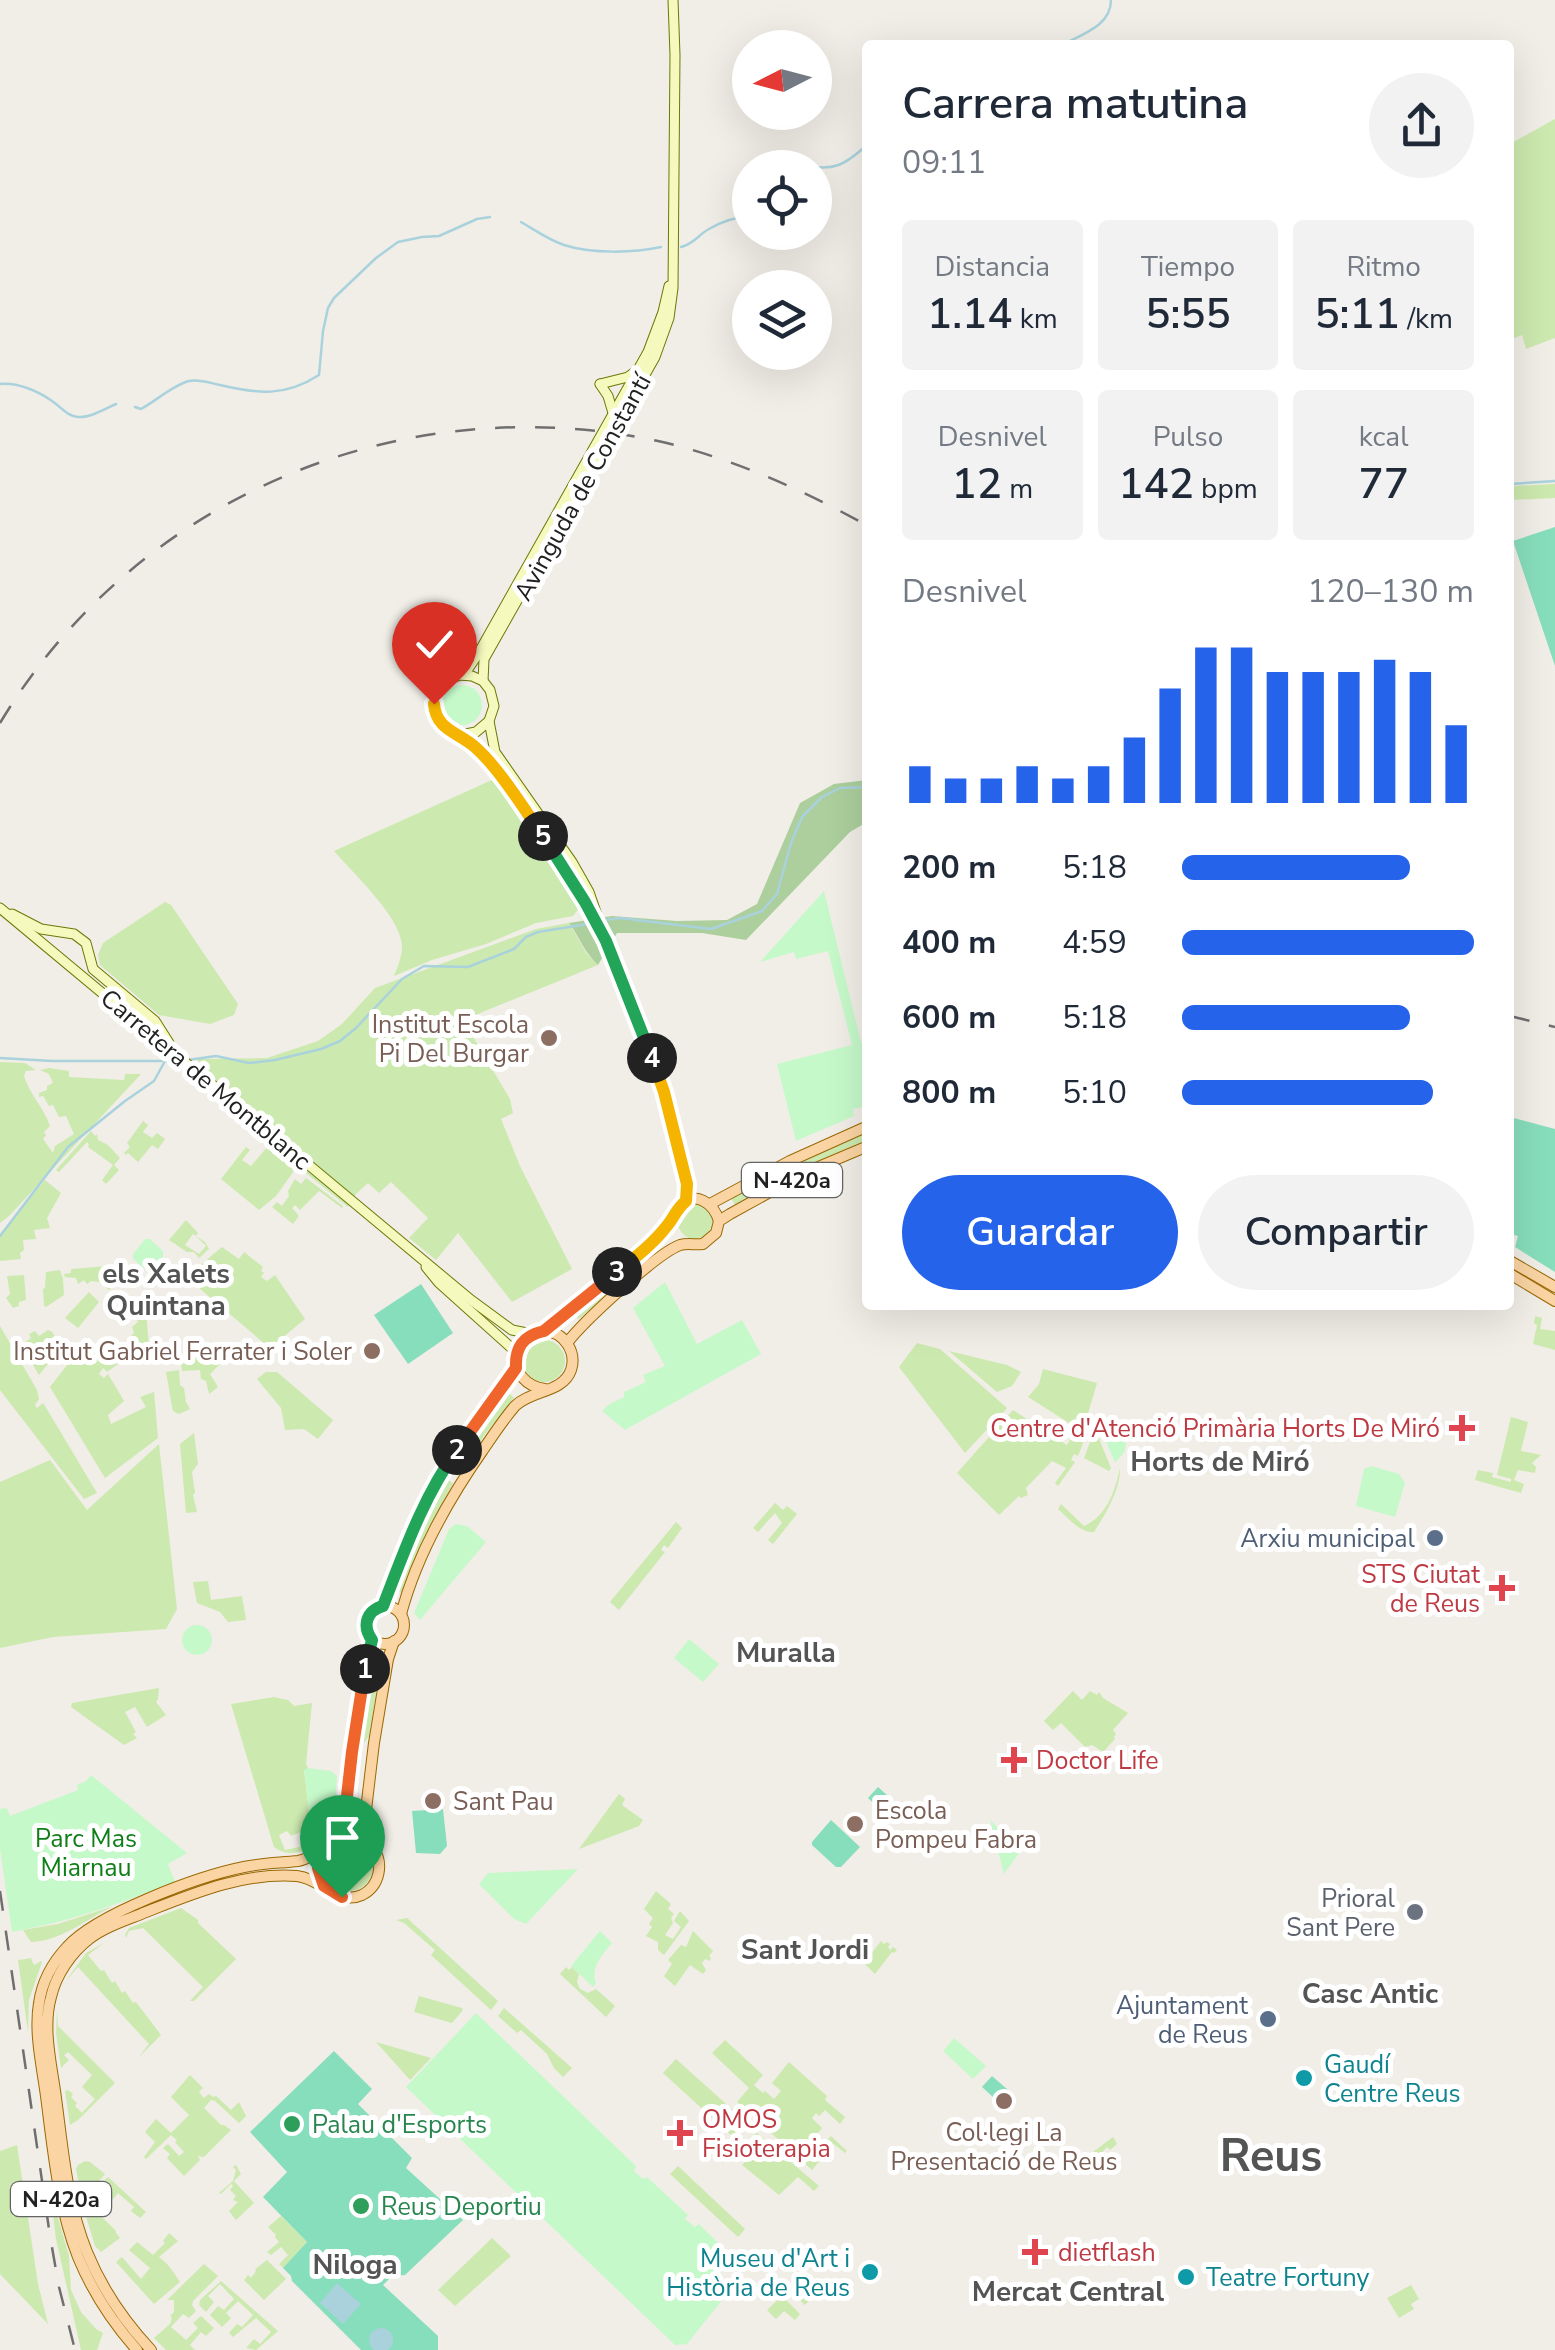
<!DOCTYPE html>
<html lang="es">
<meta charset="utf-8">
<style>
:root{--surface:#fff;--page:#f2f2f3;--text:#1f2937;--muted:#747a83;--accent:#2563eb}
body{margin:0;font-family:"Nunito Sans",sans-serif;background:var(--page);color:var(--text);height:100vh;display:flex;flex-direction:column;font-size:38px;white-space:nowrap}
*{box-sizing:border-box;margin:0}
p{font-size:32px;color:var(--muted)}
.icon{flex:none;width:55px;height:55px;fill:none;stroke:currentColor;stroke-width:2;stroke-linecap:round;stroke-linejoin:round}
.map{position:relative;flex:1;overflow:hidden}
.panel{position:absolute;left:862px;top:40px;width:652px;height:1270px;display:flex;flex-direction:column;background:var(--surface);border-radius:10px;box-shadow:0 10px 40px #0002}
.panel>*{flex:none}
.needle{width:65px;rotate:264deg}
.buttons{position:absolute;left:732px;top:30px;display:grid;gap:20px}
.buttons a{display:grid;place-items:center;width:100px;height:100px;border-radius:50%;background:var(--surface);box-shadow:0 10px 40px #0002;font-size:50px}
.pin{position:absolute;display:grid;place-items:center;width:85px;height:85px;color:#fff;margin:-102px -42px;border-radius:50% 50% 50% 0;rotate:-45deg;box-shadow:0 0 10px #0007}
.pin .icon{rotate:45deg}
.km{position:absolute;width:50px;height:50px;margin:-25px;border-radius:50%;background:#222;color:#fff;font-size:28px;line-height:50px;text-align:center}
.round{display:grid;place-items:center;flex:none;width:105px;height:105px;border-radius:52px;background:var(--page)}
.overview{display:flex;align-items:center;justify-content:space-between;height:170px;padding:0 40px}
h1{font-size:45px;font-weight:600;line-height:75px}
.metrics{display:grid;grid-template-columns:repeat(3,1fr);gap:15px;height:170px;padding:10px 40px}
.metrics div{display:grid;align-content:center;border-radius:10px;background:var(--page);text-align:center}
.metrics b{font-size:42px;font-weight:600}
.metrics small{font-size:28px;font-weight:400}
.metrics p{font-size:28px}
.chart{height:280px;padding:20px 40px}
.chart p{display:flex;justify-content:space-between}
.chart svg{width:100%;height:180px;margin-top:10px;stroke:var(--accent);stroke-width:6}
.button{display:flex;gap:20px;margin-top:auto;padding:20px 40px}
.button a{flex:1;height:115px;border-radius:60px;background:var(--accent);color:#fff;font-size:40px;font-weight:600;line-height:115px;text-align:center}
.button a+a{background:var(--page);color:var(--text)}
ul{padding:0 40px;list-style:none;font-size:32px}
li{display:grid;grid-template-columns:160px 120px 1fr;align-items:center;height:75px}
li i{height:25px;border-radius:12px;background:var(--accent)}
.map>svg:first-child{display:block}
.grass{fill:#cce9af}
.forest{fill:#accf9d}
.park{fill:#c6f9ca}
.pitch{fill:#87debc}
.water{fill:#a9d2dd}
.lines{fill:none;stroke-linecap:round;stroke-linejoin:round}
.stream{stroke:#a9d2dd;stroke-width:2.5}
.secondary-casing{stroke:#6c7807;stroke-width:11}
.primary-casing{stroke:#9a6803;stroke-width:12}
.secondary{stroke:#f6f9bd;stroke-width:9}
.primary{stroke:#fad4a3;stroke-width:10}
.rail{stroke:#6f6f6f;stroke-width:2.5;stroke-dasharray:20 20;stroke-linecap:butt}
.split-1-casing{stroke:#fff;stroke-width:20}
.split-2-casing{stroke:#fff;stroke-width:20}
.split-3-casing{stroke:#fff;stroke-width:20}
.split-4-casing{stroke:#fff;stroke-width:20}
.split-5-casing{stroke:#fff;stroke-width:20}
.split-6-casing{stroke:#fff;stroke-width:20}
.split-1{stroke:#f0652b;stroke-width:12}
.split-2{stroke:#22a559;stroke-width:12}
.split-3{stroke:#f0652b;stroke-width:12}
.split-4{stroke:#f5b400;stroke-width:12}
.split-5{stroke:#22a559;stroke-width:12}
.split-6{stroke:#f5b400;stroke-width:12}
.education-dot{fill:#8d6e63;stroke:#fff;stroke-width:4}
.health-dot{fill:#e0444e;stroke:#fff;stroke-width:4}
.service-dot{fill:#5c6f8a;stroke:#fff;stroke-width:4}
.worship-dot{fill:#6b7280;stroke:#fff;stroke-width:4}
.culture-dot{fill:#0f9aa8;stroke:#fff;stroke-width:4}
.leisure-dot{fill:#2e9e5b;stroke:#fff;stroke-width:4}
.labels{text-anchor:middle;stroke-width:10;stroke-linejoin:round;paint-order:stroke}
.shield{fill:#fff;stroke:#646464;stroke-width:2.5}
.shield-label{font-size:22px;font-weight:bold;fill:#212121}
.street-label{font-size:25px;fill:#212121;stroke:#fff}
.education-label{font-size:25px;fill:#785e54;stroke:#fff;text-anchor:end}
.health-label{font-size:25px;fill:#be3a42;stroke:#fff;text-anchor:start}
.service-label{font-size:25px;fill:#4e5e75;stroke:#fff;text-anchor:end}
.park-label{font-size:25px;fill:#0e7f17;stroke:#fff}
.worship-label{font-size:25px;fill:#5b616d;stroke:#fff;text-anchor:end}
.culture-label{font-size:25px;fill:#0d838f;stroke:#fff;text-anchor:start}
.leisure-label{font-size:25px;fill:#27864d;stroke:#fff;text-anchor:start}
.neighbourhood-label{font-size:28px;font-weight:bold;fill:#545454;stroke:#fff}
.town-label{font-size:45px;font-weight:bold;fill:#545454;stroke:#fff}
</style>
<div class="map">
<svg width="1555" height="2350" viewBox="0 0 1555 2350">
<rect width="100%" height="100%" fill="#f1eee7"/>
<g class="grass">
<path d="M1555,119V338L1526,349L1522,335L1510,340V144Z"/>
<path d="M1555,484V498L1510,500V486Z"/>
<path d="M492,780C525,819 558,861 580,907L573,916L536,923L486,944L432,960L394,976C398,967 402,956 402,946C402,918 352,872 334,851Z"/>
<path d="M165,902L171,905L238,1004L234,1015L210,1024L159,1015L100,965L98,955L103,943Z"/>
<path d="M569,923L587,954L598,965L463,1020L510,1099L513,1113L501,1119L520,1166L572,1269L512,1302L458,1233L436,1260L409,1238L428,1218L391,1182L379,1193L368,1183L356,1194L348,1207L197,1085L198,1059L267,1058L318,1041L342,1024L375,988L536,929Z"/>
<path d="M0,1062L25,1063L36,1070L26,1071L24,1076C30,1095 44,1108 50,1126L44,1132L46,1135L43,1139L53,1153L55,1146L74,1134L66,1116L59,1117L53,1105L49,1106L43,1096L39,1097V1093L47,1090V1086L53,1083L49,1074L40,1070L49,1068L69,1071V1077L124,1080L125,1074H141L9,1216L0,1223Z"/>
<path d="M143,1121L148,1125L143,1132L152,1138L157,1133L165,1139L158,1149L152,1145L138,1162L128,1153L126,1155L124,1153L130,1147L127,1143Z"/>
<path d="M91,1131L95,1136L97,1134L98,1140L108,1145L120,1158L114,1165L119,1170L106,1184L102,1180L113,1165L88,1147L89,1144L87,1142L59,1172L56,1170Z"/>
<path d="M867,1132V1140L813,1163L735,1205L731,1198C776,1174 820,1151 867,1132Z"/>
<path d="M268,1146L296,1168L276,1196L259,1210L221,1179L246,1147L250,1150L242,1160L251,1166Z"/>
<path d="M306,1178L343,1206L342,1208L319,1191L300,1210L295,1205L292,1208L299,1216L293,1224L272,1207L277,1202L282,1206L289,1196L288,1191L295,1179L301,1184Z"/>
<path d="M45,1180L61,1193L47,1218L50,1228L34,1230L36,1239L23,1240L24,1250L20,1253L21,1259L0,1261V1234Z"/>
<circle cx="695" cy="1222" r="17"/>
<path d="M186,1220L198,1233L196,1236L193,1234L185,1245L199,1254L206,1246L196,1236L205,1242L209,1249L199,1258L194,1252H187L169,1240Z"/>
<path d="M222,1247L239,1259L244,1252L263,1267L261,1271L264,1273L261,1277L267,1281L275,1275L305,1319L276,1343L265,1344L186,1277Z"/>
<path d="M653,1247L657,1253L579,1319L573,1315Z"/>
<path d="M120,1265L126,1269L109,1290L99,1282L91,1281L87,1284L84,1280L78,1284L76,1278L65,1277L64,1274L71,1273V1269Z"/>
<path d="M60,1270L63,1279L64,1295L46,1307L44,1306L43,1289L45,1288L46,1272Z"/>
<path d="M24,1275L26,1300L19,1302V1306L13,1308L6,1298L10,1294L7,1276Z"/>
<path d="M89,1292L99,1302L78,1328L65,1318Z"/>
<path d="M146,1310L149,1348L141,1351L131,1336L134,1333L132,1327L138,1322L134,1314Z"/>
<path d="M1535,1316L1542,1318L1540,1329L1555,1331V1350L1533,1344L1537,1325L1534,1323Z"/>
<path d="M0,1326L37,1390L39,1399L35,1405L37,1408L43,1403L45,1406L97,1493L84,1499L0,1390Z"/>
<path d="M48,1330L52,1332L60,1343L50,1353L52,1359L39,1375L21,1345L31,1338L29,1334L35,1331L39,1336Z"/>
<circle cx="544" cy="1361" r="21"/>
<path d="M85,1342L93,1349L92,1351L87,1348L79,1357L90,1366L97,1357L106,1364L118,1358L123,1363L118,1364L107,1372L103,1368L99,1374L104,1378L108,1374L124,1401L108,1415L111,1424L146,1407L140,1397L154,1392L158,1438L105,1478L50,1387Z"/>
<path d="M917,1343L940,1349L1007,1408L965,1453L899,1367Z"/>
<path d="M215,1351L225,1359L210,1374L218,1387L209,1394L206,1381L201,1379L200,1370L182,1371L180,1355L196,1353L203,1363Z"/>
<path d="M949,1351L1007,1365L1021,1372L1012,1386L997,1392Z"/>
<path d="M1043,1369L1097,1383L1084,1427L1089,1428L1078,1456L1074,1454L1071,1460L1075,1462L1058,1486L1055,1483L1066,1468L1052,1461L1026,1488L1028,1495L1021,1498L1019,1496L999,1515L957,1473L1013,1410L1067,1445L1077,1428L1028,1397L1039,1384Z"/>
<path d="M179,1370L180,1385L184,1388L186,1402L190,1409L179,1414L173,1411L172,1407L166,1372Z"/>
<path d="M266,1372H277L333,1420L318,1439L304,1429L285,1430L281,1408L257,1379Z"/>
<path d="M507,1391L514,1398L486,1433L457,1476L449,1472Z"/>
<path d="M1511,1417L1528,1422L1521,1451L1541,1455L1532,1463L1536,1467L1535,1473L1518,1470L1514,1480L1524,1484L1521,1493L1475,1480L1478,1470L1493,1473L1492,1477L1511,1482V1479L1497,1475Z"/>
<path d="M1095,1429L1111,1468L1109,1471L1084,1458Z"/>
<path d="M194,1433L198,1464L192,1472L195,1493L193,1495L197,1512L186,1513L180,1444Z"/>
<path d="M159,1444L177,1609L166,1629L53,1637L0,1648V1482L50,1460L87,1510Z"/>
<path d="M1120,1468C1121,1488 1106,1513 1094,1532C1080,1533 1068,1518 1058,1509L1061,1504L1084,1526C1107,1516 1115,1491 1120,1468Z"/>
<path d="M446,1479L453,1483L430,1526L401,1593L395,1590L409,1553Z"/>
<path d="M775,1503L783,1510L787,1506L797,1514L773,1544L768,1540L782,1523L775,1513L758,1532L753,1528Z"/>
<path d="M676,1522L682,1528L668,1548L664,1545L661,1550L665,1552L619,1610L610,1602Z"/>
<path d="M208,1581L211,1600L242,1596L246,1620L228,1622L220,1612L197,1603L193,1582Z"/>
<path d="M374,1656L382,1657L369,1736L364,1743L360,1734Z"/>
<path d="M159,1688L158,1699L156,1702L166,1715L147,1727L135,1707L125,1712L136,1732L133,1734L137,1738L124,1745L71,1707L72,1703Z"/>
<path d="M1073,1691L1082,1700L1090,1691L1097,1695L1099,1692L1103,1698L1128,1713L1113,1730L1116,1734L1114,1737L1115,1739L1103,1752L1092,1745L1085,1747L1061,1723L1053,1730L1044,1721Z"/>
<path d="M274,1697L288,1700L294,1706L312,1703L306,1764L308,1768L304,1771L311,1828L291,1836L287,1831L279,1835L285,1850L303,1846V1851C291,1854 284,1854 274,1847L231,1704Z"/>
<path d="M619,1794L625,1799L622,1805L643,1820L639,1826L579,1849Z"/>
<circle cx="349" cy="1867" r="24"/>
<path d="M656,1891L671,1904L668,1909L674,1914L671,1918L673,1923L665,1935L673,1939L681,1927L674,1921L680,1911L689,1921L664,1955L658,1950V1942L646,1936L652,1927L649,1924L653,1918L644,1909Z"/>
<path d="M114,1906C86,1919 62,1941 31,1942L23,1930L58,1924Z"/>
<path d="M181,1908L198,1920V1923L236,1959L194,2001H190L203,1987L143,1928L129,1931L126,1938L125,1935L129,1928Z"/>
<path d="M407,1918L498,2001L491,2010L431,1955L435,1950L404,1923L396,1920Z"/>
<path d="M693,1931L713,1951L709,1956L711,1958L710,1961L705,1959L702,1963L706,1970L703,1974L690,1965L675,1986L664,1976L672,1964L668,1960L681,1945L686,1947Z"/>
<path d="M881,1941L884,1944L887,1942L890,1944L888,1947L890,1950L893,1947L897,1950L894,1953L892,1952L875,1974L864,1963Z"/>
<path d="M104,1943L88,1955L101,1971L104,1970L112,1983L115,1981L122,1993L125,1991L133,2003L136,2002L161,2035L138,2058L149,2044L78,1967L65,1982L86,1953Z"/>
<path d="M33,1958L31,1959L34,1965L41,1961L42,1962L29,2000L28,2032L18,1960Z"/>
<path d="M566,1967L569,1970L572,1967L579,1974L577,1982L580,1989L588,1993L596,1989L615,2006L606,2017L560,1974Z"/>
<path d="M419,1996L462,2008L463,2010L452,2023L414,2012Z"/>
<path d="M504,2008L572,2068L563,2077L554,2068L547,2054L521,2030L517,2033L498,2016Z"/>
<path d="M57,2009L58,2026L115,2083L78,2120L70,2125L65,2091L68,2090L73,2094L71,2097L77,2103L75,2106L82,2113L95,2099L82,2087L92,2075L68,2052L64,2055L69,2060L61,2068L56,2033Z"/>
<path d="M725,2040L763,2075L754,2085L763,2093L765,2091L774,2099L781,2091L772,2083L789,2062L827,2096L825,2100L845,2117L840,2124L825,2110L819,2116L816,2113L812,2118L822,2128L816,2136L824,2143L831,2136L847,2151L845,2153L834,2144L812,2170L737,2102L749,2088L712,2053Z"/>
<path d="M376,2042L431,2058L410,2080Z"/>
<path d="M676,2059L745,2121L732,2136L663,2073Z"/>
<path d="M190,2075L203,2088L199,2092L204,2098L209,2094L213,2097L216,2096L231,2110L239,2102L246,2116L239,2123L215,2101L211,2100L204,2108L221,2125H224L231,2130L204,2157L198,2156L200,2160L184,2176L167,2158L170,2154L163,2148L168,2144L179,2156L184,2152L175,2142L177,2140L171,2135L146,2159L144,2157L155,2142L145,2132L156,2119L171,2133L189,2115L171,2097Z"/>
<path d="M757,2133L819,2186L814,2191L798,2177L779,2195L742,2165L761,2145L753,2136Z"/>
<path d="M1113,2137L1117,2144L1110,2150L1107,2147L1103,2151L1106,2154L1101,2158L1098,2155L1089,2163L1091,2167L1087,2170L1084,2168L1078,2174L1080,2159L1075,2153L1078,2151L1085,2158Z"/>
<path d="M17,2145L38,2284L48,2324L0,2274V2151Z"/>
<path d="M85,2161L90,2162L105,2174L82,2200L76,2169L78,2165Z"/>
<path d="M236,2165L241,2174L234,2181L254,2203L236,2220L229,2211L238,2202L233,2200L236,2196L230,2190L233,2186L231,2184L221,2194L219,2193L233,2181L236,2170L233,2167Z"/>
<path d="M678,2166L745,2229L738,2237L670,2174Z"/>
<path d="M108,2177L146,2212L140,2218L131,2211L134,2207L118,2193L100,2215L116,2231V2233L120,2238L101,2252L95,2246L82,2203L87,2197L94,2204L88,2211L93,2215L99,2209L95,2203L97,2200L101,2204L113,2191L103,2181Z"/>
<path d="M50,2190L69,2256L71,2290L81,2312L96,2329L103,2333L97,2350H81L56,2239Z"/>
<path d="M281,2216L307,2242L283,2268L279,2264L288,2255L281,2247L271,2255L267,2252L279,2242L275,2237L276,2235L268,2227Z"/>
<path d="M169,2233L178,2241L159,2257C169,2264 173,2272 180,2282L154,2304L116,2262L122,2257L141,2279L150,2268L129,2250L137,2242L153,2255L165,2243L163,2241Z"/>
<path d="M492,2238L511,2256L455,2306L438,2290Z"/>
<path d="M267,2260L286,2279L264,2300L244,2280L248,2275L251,2278L256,2271L255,2269Z"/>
<path d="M204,2264L218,2276L193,2301L192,2305L196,2311L189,2318L183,2314L171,2327L186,2340L198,2328L193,2323L201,2316L214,2328L206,2336L201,2332L190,2345L195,2350H166L154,2338L170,2324L172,2318L170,2316L174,2312V2300H167Z"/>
<path d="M801,2275L818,2290L825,2283L829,2287L820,2296L816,2293L805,2305L788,2289Z"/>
<path d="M221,2281L278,2331L256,2350L246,2348L254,2339L260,2344L271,2332L256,2318L233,2337L229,2333L237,2324L242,2327L253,2315L238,2301L226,2313L231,2318L222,2327L210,2315L218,2306L224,2310L234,2299L220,2284L208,2296L214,2302L206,2312L199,2305L200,2300Z"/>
<path d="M1411,2285L1419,2299L1411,2304L1414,2309L1399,2318L1387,2298Z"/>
<path d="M782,2296L800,2314L795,2320L784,2311L776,2319L767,2310Z"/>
</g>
<path class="forest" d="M867,780V822L850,832L746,940L702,933H617L598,965C584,952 580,938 569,923L612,916L677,921L727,920L757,904L800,803L834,784Z"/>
<g class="park">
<circle cx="462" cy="705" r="20"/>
<path d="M824,891L861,1042H867V1106L853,1109L854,1116L796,1141L777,1064L852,1045L828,951L796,959L794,952L760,962Z"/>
<path d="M145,1239H150L163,1251V1257L152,1270H146L133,1259V1254Z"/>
<path d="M665,1282L697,1344L742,1320L761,1354L625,1430L602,1411L608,1405L624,1397V1392L646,1382L643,1375L665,1366L633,1308Z"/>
<path d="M1101,1429L1123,1430L1127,1434L1125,1451L1115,1463Z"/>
<path d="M1371,1466L1399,1474L1405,1483L1395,1517L1356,1506L1364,1469Z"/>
<path d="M456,1524L467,1526L486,1542L420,1620L414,1613L449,1529Z"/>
<circle cx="197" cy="1640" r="15"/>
<path d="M689,1639L719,1664L703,1682L674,1658Z"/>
<path d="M308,1768L331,1771L337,1776C335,1799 337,1839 308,1843L301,1832L311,1828L304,1770Z"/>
<path d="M91,1775L187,1853L168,1864L175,1882C119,1904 71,1921 12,1932L0,1849V1809L7,1808L10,1816L78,1790L77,1785L86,1781Z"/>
<path d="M990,1820L1021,1850L1004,1874Z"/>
<path d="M578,1869L526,1924L514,1919L479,1884L488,1873Z"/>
<path d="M600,1931L612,1943C603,1954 590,1967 596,1983L593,1987L571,1966Z"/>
<path d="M476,2013L636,2166L634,2171L643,2179L647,2177L688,2215L685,2219L695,2227L699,2224L726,2251L728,2261L720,2263L722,2280L731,2289L687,2344L675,2345L406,2087Z"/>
<path d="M954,2038L986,2066L973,2079L943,2051Z"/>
</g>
<g class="pitch">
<path d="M1555,527V666L1513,541Z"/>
<path d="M1510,1117L1555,1129V1272L1515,1247L1518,1236L1510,1234Z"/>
<path d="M421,1284L453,1333L408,1364L374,1315Z"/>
<path d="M878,1787L899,1806L888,1817L868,1798Z"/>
<path d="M443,1809L447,1846L440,1854L416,1853L412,1811Z"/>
<path d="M831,1820L860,1847L841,1867H836L812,1845V1842Z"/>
<path d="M334,2051L372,2089L358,2104L412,2158L406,2168L463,2220L405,2275L392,2276L383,2285L438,2336V2350H361L292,2281L291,2276L283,2268L307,2242L263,2197L287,2172L250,2132Z"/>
<path d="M992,2076L1015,2096L1005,2108L982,2087Z"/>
</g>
<g class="water">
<path d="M337,2283L361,2304L343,2324L320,2303Z"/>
<circle cx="381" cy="2340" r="12"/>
</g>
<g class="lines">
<g class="stream">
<path d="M1062,45C1082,34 1111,26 1111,0"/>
<path d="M800,168L803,165C834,172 845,165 868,144"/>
<path d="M521,222C535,230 549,240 564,245C592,254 633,253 661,247"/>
<path d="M681,247C694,244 698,235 709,229C721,222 736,217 750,216"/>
<path d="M0,384C17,382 38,391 52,401C61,407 67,416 78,417C90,418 105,409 116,404"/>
<path d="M135,407L141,409C156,401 173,385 189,381C199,379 210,383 220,385C258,394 285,397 319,375L323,331L328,308L334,298L376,258L398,242L422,237L439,236L477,219L490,217"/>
<path d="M1510,484L1555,481"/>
<path d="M606,920L620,918L711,929L762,911L777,894L791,843L802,817L822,797L840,788L868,787"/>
<path d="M0,1058L52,1061H180"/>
<path d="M188,1060L216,1056L249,1063L275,1060L321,1049L340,1041L356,1028L402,979L424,966L468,967L514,949L526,937L538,932L588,924"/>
<path d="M0,1236L68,1147L125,1101L154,1081L165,1061"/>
</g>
<defs>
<g id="secondary">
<path d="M600,384L628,377L635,372"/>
<path d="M600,384L608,396L613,413"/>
<path d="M464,675L478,654L648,352L663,312L669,286"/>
<path d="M483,681L484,659L655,357L669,318L673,288L675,55L673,0"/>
<path d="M460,735L476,732L489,721"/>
<path d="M0,908L471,1300L512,1330L532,1334"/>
<path d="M12,914L41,929L74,934L86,943L93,969L155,1021L169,1043"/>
<path d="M606,941L563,866L492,766L477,748L460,735L448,730L437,719L434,706L435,695L442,684L449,679L460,675L472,676L483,681L490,690L494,706L489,721L495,752L572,862L589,892L606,941L664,1093L687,1184L685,1201"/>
<path d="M426,1267L439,1283L516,1352"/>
</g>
<g id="primary">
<path d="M710,1204L790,1161L868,1126"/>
<path d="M1510,1261L1555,1287"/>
<path d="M1510,1274L1555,1301"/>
<path d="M545,1331L659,1235C669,1225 672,1214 679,1206C695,1189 714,1204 719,1221"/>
<path d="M567,1343C583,1322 656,1254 680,1245C687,1243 695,1245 703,1244L716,1233L719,1221L730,1214L804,1173L868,1146"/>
<path d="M383,1606L414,1526L444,1468L517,1368"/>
<circle cx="385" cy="1625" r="19"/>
<path d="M401,1614C417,1554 448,1500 483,1450C493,1435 503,1420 515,1406C531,1390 563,1393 571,1370C577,1352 564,1332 545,1331C507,1331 505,1384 545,1389"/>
<path d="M335,1839L345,1814L352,1752L372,1639"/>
<path d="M369,1843L365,1818L374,1743L388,1659L394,1641"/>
<path d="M323,1850L318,1868L324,1885"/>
<path d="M137,2350C113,2323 92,2291 78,2257C58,2206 53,2150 46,2096C42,2066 34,2033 39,2003C42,1982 53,1962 67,1947C96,1914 199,1876 244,1867C262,1863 280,1863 298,1861C323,1857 349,1814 373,1848C384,1863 380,1886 362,1895C338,1906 320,1878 297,1876C244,1872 194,1893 146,1912C127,1920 106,1926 89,1939C71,1953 56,1975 51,1997C42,2029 52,2066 56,2098C63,2150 67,2203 87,2252C102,2289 124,2321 151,2350"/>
</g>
</defs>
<use href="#secondary" class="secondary-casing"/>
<use href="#primary" class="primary-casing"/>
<use href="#secondary" class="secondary"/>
<use href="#primary" class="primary"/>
<g class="rail">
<path d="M0,723C136,497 401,386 658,441C732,458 801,489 868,526"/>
<path d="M1510,1016L1555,1027"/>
<path d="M0,1891L50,2236L59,2287L75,2350"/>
</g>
</g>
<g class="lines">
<defs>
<path id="split-1" d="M342,1897L324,1886L318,1868L324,1849L334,1840L345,1814L352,1752L365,1669"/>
<path id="split-2" d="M365,1669L372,1640C362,1626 366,1611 383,1606C404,1552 423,1497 457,1450"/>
<path id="split-3" d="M457,1450L516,1368C515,1347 523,1336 544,1331L617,1272"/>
<path id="split-4" d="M617,1272C634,1259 653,1244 666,1227C674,1218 676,1209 686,1201L687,1184L664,1092L652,1058"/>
<path id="split-5" d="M543,836L585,902L606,941L652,1058"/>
<path id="split-6" d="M434,704C436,730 458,732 475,747C499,768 524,809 543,836"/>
</defs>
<use href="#split-1" class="split-1-casing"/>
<use href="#split-2" class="split-2-casing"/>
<use href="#split-3" class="split-3-casing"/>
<use href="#split-4" class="split-4-casing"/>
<use href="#split-5" class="split-5-casing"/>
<use href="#split-6" class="split-6-casing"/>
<use href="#split-1" class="split-1"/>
<use href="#split-2" class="split-2"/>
<use href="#split-3" class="split-3"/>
<use href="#split-4" class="split-4"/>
<use href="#split-5" class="split-5"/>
<use href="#split-6" class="split-6"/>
</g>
<g class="education-dot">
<circle cx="549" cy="1038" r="10"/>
<circle cx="372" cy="1351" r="10"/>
<circle cx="433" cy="1801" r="10"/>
<circle cx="855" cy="1824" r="10"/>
<circle cx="1004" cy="2101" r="10"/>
</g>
<g class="health-dot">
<path d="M1457 1413h10v10h10v10h-10v10h-10v-10h-10v-10h10z"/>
<path d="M1497 1573h10v10h10v10h-10v10h-10v-10h-10v-10h10z"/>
<path d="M1009 1745h10v10h10v10h-10v10h-10v-10h-10v-10h10z"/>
<path d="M675 2118h10v10h10v10h-10v10h-10v-10h-10v-10h10z"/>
<path d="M1030 2237h10v10h10v10h-10v10h-10v-10h-10v-10h10z"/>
</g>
<g class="service-dot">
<circle cx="1435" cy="1538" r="10"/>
<circle cx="1268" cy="2019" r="10"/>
</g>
<circle class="worship-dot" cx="1415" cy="1912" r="10"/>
<g class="culture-dot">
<circle cx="1304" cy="2078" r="10"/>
<circle cx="870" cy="2272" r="10"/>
<circle cx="1186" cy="2277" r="10"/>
</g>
<g class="leisure-dot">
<circle cx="292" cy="2124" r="10"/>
<circle cx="361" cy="2206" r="10"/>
</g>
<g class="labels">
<g class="shield">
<rect x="742" y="1163" width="100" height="34" rx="8"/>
<rect x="11" y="2182" width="100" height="34" rx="8"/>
</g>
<g class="shield-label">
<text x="792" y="1188">N-420a</text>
<text x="61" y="2207">N-420a</text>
</g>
<g class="street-label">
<text transform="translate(582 487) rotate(-61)" y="9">Avinguda de Constantí</text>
<text transform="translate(206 1079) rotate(40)" y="9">Carretera de Montblanc</text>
</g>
<g class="education-label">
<text x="529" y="1033">Institut Escola<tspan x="529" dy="29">Pi Del Burgar</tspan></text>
<text x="352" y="1360">Institut Gabriel Ferrater i Soler</text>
<text x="453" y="1810" text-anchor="start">Sant Pau</text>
<text x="875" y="1819" text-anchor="start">Escola<tspan x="875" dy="29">Pompeu Fabra</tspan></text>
<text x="1004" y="2141" text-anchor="middle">Col·legi La<tspan x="1004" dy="29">Presentació de Reus</tspan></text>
</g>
<g class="health-label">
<text x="1440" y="1437" text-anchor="end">Centre d'Atenció Primària Horts De Miró</text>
<text x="1480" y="1583" text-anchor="end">STS Ciutat<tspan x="1480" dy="29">de Reus</tspan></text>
<text x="1036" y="1769">Doctor Life</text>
<text x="702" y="2128">OMOS<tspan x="702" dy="29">Fisioterapia</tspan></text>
<text x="1058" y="2261">dietflash</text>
</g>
<g class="service-label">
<text x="1415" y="1547">Arxiu municipal</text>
<text x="1248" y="2014">Ajuntament<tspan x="1248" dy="29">de Reus</tspan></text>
</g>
<g class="park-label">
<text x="86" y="1847">Parc Mas<tspan x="86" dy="29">Miarnau</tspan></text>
</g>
<g class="worship-label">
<text x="1395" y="1907">Prioral<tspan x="1395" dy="29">Sant Pere</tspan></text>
</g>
<g class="culture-label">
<text x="1324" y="2073">Gaudí<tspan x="1324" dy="29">Centre Reus</tspan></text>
<text x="850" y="2267" text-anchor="end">Museu d'Art i<tspan x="850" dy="29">Història de Reus</tspan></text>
<text x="1206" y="2286">Teatre Fortuny</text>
</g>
<g class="leisure-label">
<text x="312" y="2133">Palau d'Esports</text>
<text x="381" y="2215">Reus Deportiu</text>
</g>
<g class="neighbourhood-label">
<text x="166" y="1283">els Xalets<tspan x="166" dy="32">Quintana</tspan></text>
<text x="1220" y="1471">Horts de Miró</text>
<text x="786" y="1662">Muralla</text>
<text x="805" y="1959">Sant Jordi</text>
<text x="1370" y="2003">Casc Antic</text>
<text x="355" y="2274">Niloga</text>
<text x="1068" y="2301">Mercat Central</text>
</g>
<g class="town-label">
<text x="1271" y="2171">Reus</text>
</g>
</g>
</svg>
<div class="buttons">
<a><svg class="needle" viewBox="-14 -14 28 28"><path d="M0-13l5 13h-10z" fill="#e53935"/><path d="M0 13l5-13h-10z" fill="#747a83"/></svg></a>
<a><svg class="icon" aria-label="locate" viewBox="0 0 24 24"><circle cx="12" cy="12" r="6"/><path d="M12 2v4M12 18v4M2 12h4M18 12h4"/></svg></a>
<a><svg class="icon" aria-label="layers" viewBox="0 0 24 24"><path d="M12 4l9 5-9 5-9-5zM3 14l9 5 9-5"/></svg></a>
</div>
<div class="pin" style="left:342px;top:1897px;background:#1e9e55"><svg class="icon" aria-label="arrive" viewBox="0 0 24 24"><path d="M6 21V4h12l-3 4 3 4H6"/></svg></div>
<div class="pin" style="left:434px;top:704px;background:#d93025"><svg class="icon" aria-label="check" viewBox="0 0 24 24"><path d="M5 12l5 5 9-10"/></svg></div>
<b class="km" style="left:365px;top:1669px">1</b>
<b class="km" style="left:457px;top:1450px">2</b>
<b class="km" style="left:617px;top:1272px">3</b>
<b class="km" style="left:652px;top:1058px">4</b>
<b class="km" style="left:543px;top:836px">5</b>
<section class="panel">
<div class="overview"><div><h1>Carrera matutina</h1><p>09:11</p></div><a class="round"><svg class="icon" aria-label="share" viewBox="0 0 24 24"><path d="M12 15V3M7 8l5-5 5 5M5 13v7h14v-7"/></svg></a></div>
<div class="metrics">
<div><p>Distancia</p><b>1.14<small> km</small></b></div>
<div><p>Tiempo</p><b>5:55</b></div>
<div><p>Ritmo</p><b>5:11<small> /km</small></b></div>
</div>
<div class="metrics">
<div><p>Desnivel</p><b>12<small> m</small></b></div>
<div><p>Pulso</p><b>142<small> bpm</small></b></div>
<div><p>kcal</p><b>77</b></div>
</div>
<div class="chart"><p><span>Desnivel</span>120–130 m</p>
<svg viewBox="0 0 160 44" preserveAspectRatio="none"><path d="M5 44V35M15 44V38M25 44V38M35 44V35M45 44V38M55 44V35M65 44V28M75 44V16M85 44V6M95 44V6M105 44V12M115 44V12M125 44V12M135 44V9M145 44V12M155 44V25"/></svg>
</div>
<ul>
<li><b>200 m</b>5:18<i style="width:78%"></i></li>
<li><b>400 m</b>4:59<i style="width:100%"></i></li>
<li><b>600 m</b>5:18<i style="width:78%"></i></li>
<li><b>800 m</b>5:10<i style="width:86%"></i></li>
</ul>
<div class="button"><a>Guardar</a><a>Compartir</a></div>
</section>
</div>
